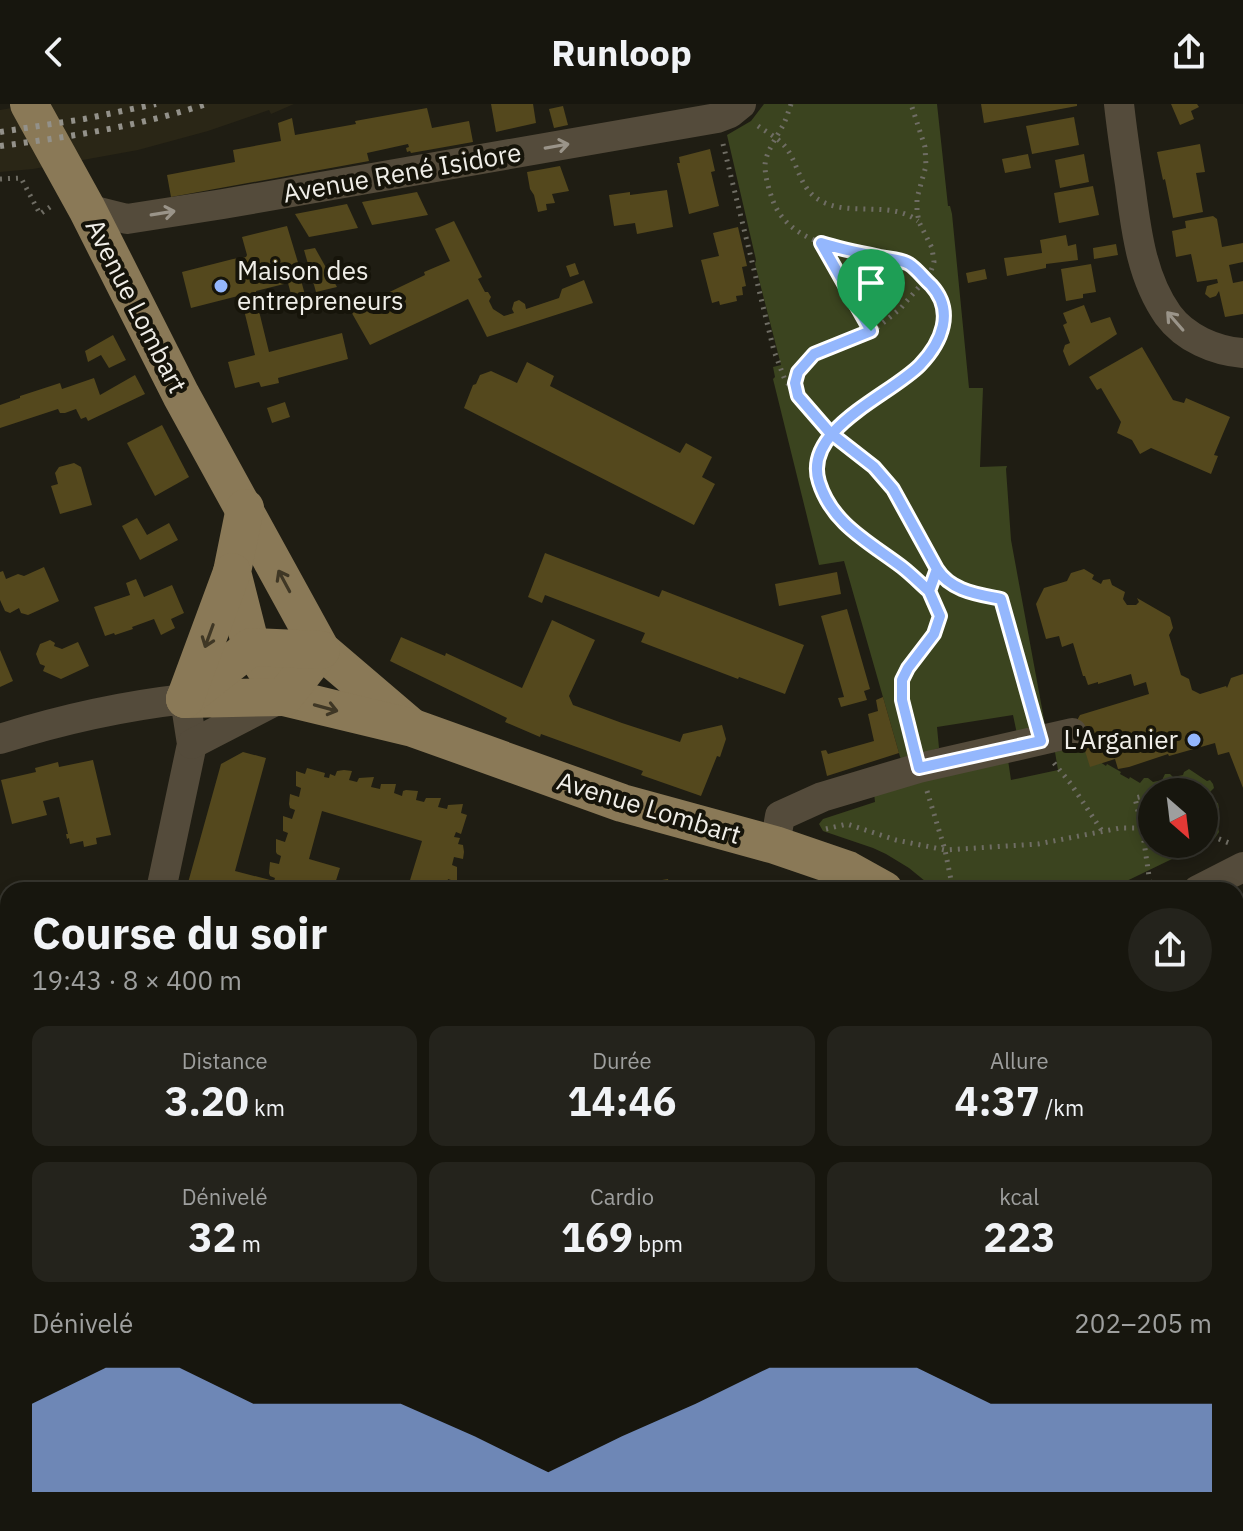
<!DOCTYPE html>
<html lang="fr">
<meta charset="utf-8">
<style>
:root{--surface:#17160e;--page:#24231c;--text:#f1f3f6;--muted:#9e9f9e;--line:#36352e;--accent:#94b7fd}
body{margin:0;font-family:"IBM Plex Sans",sans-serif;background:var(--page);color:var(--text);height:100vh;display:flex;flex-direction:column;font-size:30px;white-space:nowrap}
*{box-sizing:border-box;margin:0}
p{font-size:26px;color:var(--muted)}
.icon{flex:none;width:44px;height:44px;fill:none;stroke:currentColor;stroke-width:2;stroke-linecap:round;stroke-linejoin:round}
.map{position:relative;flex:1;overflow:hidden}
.side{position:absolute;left:0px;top:778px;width:1244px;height:650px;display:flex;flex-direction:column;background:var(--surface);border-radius:24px 24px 0 0;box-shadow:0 4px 12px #0003,0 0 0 2px var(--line)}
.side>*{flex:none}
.needle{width:52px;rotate:152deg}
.buttons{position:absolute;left:1138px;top:674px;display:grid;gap:16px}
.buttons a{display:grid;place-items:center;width:80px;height:80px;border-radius:50%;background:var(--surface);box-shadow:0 4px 12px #0003,0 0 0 2px var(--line);font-size:40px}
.pin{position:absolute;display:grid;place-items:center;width:68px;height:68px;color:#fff;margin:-82px -34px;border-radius:50% 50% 50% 0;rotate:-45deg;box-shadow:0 0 8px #0007}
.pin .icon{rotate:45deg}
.round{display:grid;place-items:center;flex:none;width:84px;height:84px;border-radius:42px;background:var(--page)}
.headline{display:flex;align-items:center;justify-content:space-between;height:136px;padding:0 32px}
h1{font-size:44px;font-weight:700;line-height:60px}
.figures{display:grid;grid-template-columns:repeat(3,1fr);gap:12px;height:136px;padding:8px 32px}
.figures div{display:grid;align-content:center;border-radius:16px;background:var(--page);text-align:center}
.figures b{font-size:40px;font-weight:700}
.figures small{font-size:22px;font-weight:400}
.figures p{font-size:22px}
.chart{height:224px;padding:16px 32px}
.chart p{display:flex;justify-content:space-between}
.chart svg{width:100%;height:144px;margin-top:8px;fill:var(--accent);opacity:.7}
header{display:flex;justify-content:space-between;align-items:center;height:104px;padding:0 32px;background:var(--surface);font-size:36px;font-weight:700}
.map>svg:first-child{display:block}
.built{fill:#2a2616}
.green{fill:#3b441f}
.building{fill:#54481d}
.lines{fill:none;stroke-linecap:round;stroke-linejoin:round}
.path{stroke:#6f6d64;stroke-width:5;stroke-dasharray:2 6;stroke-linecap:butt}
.minor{stroke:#544b3b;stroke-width:30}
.major{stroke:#8a7957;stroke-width:38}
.rail{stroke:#93918a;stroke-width:6;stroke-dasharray:4 8;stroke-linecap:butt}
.oneway{stroke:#9a9489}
.oneway2{stroke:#3f3725}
.route-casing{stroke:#fff;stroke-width:16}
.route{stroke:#94b7fd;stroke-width:10}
.poi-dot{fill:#94b7fd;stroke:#16140a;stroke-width:3}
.labels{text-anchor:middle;stroke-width:8;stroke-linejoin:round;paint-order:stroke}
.street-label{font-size:26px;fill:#f0eee8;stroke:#16140a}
.poi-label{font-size:26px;fill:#f0eee8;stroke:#16140a;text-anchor:start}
</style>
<header><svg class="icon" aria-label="back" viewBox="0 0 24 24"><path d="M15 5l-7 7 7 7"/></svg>Runloop<svg class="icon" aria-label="share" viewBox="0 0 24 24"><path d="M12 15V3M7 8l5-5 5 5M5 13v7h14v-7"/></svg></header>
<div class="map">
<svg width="1243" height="1427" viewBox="0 0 1243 1427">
<rect width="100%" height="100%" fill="#1f1d13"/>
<path class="built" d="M35,0H294L271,10L269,6L208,27L138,46L33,65L0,68V6Z"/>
<g class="green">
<path d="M764,0H937L948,102H950L952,110L969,284H983L980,363L1007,362L1006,365L1011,436L1046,626L1017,630L1013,611L937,623L939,644L901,656L844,457L819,461L773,275L775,273L773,263L781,261L755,160L756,156L727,31L751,17Z"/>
<path d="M1078,643L1106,662L1107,660L1121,668L1120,670L1129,675L1130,673L1140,679L1144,674H1148L1153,678L1162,676L1165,670H1170L1173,673L1183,671L1184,668L1189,665L1207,677L1210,676L1213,680L1214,684L1210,688L1212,697L1218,699L1219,704L1215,710L1219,728L1215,734L1204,740V688H1152V740H1203L1108,786H936L909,764L886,750L873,744L823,727L819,720L823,715L875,698L874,689L1008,656L1011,676L1058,666L1055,648Z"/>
<path d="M1243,822V946L1236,949V826Z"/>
<path d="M1236,1010L1243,1036V1427H1028L1031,1420H1236Z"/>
</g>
<g class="building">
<path d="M491,0H533L536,19L496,28Z"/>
<path d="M981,0H1077V2L984,19Z"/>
<path d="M1171,0H1197L1199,3L1191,7L1194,15L1180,21Z"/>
<path d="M563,2L568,21L554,24L549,5Z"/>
<path d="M427,4L432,24L469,17L473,38L411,49L410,47L407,48L406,44L409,43L408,40L367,49L369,57L171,93L167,71L235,58L233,46L281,37L278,19L292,14L295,31L356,20L355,17Z"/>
<path d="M1074,13L1079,41L1032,50L1026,22Z"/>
<path d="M1200,40L1205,68L1196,69L1203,108L1173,114L1165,75L1163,76L1157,48Z"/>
<path d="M710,45L715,67L711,68L719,102L689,110L677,59H680L679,53Z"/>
<path d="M1028,50L1031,64L1005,69L1002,55Z"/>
<path d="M1084,50L1089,78L1060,84L1055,56Z"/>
<path d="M560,62L569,87L552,90L555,99L546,100L547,106L538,108L534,91L530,85L527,68Z"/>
<path d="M1093,82L1099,111L1059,119L1054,89Z"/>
<path d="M667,86L673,123L637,130L635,119L614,122L609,91L630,88V91Z"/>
<path d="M417,88L428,111L372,121L362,98Z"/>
<path d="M347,100L358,124L309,133L295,110Z"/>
<path d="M1213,112L1217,115L1222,143L1243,139V158L1229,161L1233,179L1243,177V210L1225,213L1219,187L1216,192L1210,194L1205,190L1207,182L1218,179L1217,175L1197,178L1191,150L1176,153L1172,127L1186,124L1185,117Z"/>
<path d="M454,117L482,173L478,175L485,188H488L491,193L489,197L493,205L504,212L514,209L512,205L514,198L519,196L525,200L526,205L559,194L562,185L584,176L593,199L487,233L468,195L370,241L349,204L376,191L377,194L425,171L424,168L450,157L435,125Z"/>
<path d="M287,122L303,175L301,176L305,191L292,194L288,179L256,187L258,203L269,248L342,229L348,255L278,274L279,279L261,283L259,278L235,284L228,258L255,251L244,206H242L238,192L191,204L182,168L233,155L246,153L247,151L242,133Z"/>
<path d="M738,123L747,162L742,163L746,182L742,183L743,191L736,192L737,197L720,201L719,197L712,199L701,156L719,152L713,129Z"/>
<path d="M1066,131L1068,142L1076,140L1078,156L1046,160V164L1007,172L1004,154L1042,149L1040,136Z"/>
<path d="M1116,140L1118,151L1094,155L1093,144Z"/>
<path d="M315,144L337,183L316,188L304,146Z"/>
<path d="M575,159L579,170L570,173L566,162Z"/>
<path d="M1091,160L1096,188L1083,190V194L1066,197L1061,165Z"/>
<path d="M985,165L987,175L968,179L966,169Z"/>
<path d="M1084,201L1091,219L1110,213L1117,230L1069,262L1063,247L1065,241L1070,239L1063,221L1067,219L1063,209Z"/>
<path d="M113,231L126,256L109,264L101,251L88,258L85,247Z"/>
<path d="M1142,243L1173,296L1184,299L1186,294L1230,313L1214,351L1218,352L1211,370L1151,344L1140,350L1132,336L1117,329L1121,318L1101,284L1097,286L1089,273Z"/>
<path d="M527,258L554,272L550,282L680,349L686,339L712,353L702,373L715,380L694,421L464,304L473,281L476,280L480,271L491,267L517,279Z"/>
<path d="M135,271L145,290L88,317L86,313L81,315L76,305L65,309H60L58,305L0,324V301L20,294V292L60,279L62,285L94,274L100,291Z"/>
<path d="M285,298L290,313L272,319L267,304Z"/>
<path d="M162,321L189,373L155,392L127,339Z"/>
<path d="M74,359L81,363L92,401L60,410L51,382L58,380L55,369L59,363Z"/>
<path d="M137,414L147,431L169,419L178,436L140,456L122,422Z"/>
<path d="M545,449L659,493L662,486L804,541L785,590L739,573L738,575L641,538L645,529L545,491L542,499L528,493Z"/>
<path d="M44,463L59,497L28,511L21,509L19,504L10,509L5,507L0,496V468L3,467L6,475L18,470L24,472Z"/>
<path d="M1084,465L1094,471L1092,475L1101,480L1103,476L1110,475L1112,481L1125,488L1123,495L1127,501H1136L1139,498L1137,494L1170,513L1173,524L1169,531L1181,571L1189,575L1192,586L1200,590L1226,582L1227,584L1231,574L1243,570V684L1229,648L1218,651L1215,639L1169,652L1168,650L1129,663L1118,665L1115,655L1090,663L1076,618L1080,611L1149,590L1146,578L1134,582L1131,570L1098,580V578L1088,581L1085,572H1083L1073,539L1062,543L1059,532L1046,535L1036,500L1044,484L1067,477L1071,469Z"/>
<path d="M837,468L841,490L779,502L775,480Z"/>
<path d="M136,475L144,493L172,481L184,509L171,515L175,524L161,531L154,515L132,523L133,525L115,531L114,529L105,532L94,503L130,491L126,479Z"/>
<path d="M847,505L870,585L864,587L867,596L841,603L838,594L844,593L821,512Z"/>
<path d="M552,516L595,536L569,592L573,601L622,619L680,638L683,630L722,621L726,635L720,653L717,652L701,692L641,671L643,667L541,630L540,633L505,618L507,614L390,557L401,533L445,552L446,549L522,584Z"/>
<path d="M50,536L55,539L54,542L62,545L78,538L89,562L61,575L43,567L45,562L40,560L36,550L40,540Z"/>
<path d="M0,546L13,577L0,583Z"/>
<path d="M883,593L899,649L827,672L821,647L826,646L828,650L874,637L868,610L878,607L876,596Z"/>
<path d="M243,648L266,654L235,767L274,777L275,774L270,772L269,769L270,758L279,760L281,752L277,750L276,748V735L285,738L288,729L283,727V712L292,715L295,706L290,704L289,700L290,690L299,693L301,684L296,682V667L305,670L307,664L325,669L324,673L329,674L330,670L335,672L337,667L344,666L352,667L349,676L357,678L359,674L374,673L371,683L380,685L381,680H396L394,689L402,692L403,687L406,686L418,687L416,696L424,698L426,694H441L438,703L447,705L448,701L463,700L461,709L467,711L461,730L456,728L454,733L460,734L458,740L463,741L464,748L463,755L454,753L452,761L457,763V778L448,775L445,786H407L422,737L322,707L309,755L340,764L333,786H186L221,660Z"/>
<path d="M93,656L111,731L96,734L97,740L84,743L83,737L70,740L69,734L67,735L66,730H68L59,693L43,697L47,711L12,720L1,676L36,668L35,664L58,658L59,663Z"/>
<path d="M668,775L670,786H615V784Z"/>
<path d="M1243,946V991L1236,994V949Z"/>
<path d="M0,1205H2L8,1241V1348L0,1333Z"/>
<path d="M46,1420H96L100,1427H50Z"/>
<path d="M320,1420H339L338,1421L344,1427H327Z"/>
<path d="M725,1420H801L812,1427H737Z"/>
</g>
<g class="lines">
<g class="path">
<path d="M791,0C789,6 787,12 785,17C779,31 766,46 765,61C765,73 769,86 773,97C789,139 844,146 881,153C889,155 898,155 905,158C915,162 934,183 940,192C954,214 935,247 918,263C889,290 828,316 817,356C815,366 818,377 822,386C841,434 893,449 927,485C934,492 936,503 940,512L934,530L908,564L902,576V596L914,639"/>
<path d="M758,22C768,29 780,35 787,45C799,62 800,86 821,97C851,113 890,96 918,117"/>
<path d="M723,40L774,247L785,276L798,292L831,330L874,363L893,385L942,473L963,487L1001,495L1034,610"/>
<path d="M0,75L21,74L40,110L50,103"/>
<path d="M821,140L871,227"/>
<path d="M797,287L795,279L798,268L814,250L843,240L878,223L900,205L930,170L934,158L932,144L919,118L917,107V94L926,62L925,43L911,0"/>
<path d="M929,487L937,466"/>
<path d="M1054,659L1071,680L1102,727"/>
<path d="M927,687L945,746L951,776L957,786"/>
<path d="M1162,688L1194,681L1196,688"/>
<path d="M826,725L847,720L896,736L945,746L1038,740L1120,724H1152"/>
<path d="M1204,729L1229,739"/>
<path d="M1151,786L1142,724L1135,694L1152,690"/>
<path d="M1236,845L1243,843"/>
<path d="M1236,932L1243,929"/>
<path d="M1236,1167L1243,1180"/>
<path d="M1236,1257L1243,1260"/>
<path d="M1236,1332L1243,1330"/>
<path d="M1077,1427L1085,1420"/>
<path d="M1142,1427L1143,1420"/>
</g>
<g class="minor">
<path d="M1119,0C1122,27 1126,54 1130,80C1136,125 1141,173 1168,211C1185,234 1215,247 1243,249"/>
<path d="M87,105L127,115L223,100L717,14L730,9L741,0"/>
<path d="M0,635C60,616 123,602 185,595L192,640L161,786"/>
<path d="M192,640L279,595"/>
<path d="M775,741L780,712L822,693L919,664L1072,629"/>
<path d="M1198,786L1243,763"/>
<path d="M0,843L8,839"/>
<path d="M0,911L8,958"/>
<path d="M152,1420L156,1427"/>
<path d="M649,1420L656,1427"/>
<path d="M398,1427L406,1420"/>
</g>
<g class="major">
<path d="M29,0L87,105L181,291L321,546L410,622"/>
<path d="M245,404L232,468L251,543L284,593L413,624L622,699L775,741L848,766L884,786"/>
<path d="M185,595L284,593L321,546"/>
<path d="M185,595L251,543L321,546"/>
<path d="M185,595L232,468"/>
<path d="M983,1427L986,1420"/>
</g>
<g class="rail">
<path d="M0,28L84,15L156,0"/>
<path d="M0,42C69,33 140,22 206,0"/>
</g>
</g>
<defs><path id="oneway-shaft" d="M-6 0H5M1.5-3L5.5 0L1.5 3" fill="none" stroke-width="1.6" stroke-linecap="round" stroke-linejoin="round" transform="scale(2)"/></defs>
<g class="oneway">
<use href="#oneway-shaft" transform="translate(557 42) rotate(-10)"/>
<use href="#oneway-shaft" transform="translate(163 109) rotate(-9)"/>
<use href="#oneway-shaft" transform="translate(1175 217) rotate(-131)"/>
</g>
<g class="oneway2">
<use href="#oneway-shaft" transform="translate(284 477) rotate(-118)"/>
<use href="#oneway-shaft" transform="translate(209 532) rotate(110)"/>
<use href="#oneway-shaft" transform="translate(326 604) rotate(15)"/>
</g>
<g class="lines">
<defs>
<path id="route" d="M871,227L814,250L798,268L795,279L798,292L831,330L833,331L874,363L893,385L937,465L929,487L940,512L934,530L908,564L902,576V596L919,664L1041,637L1001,495C977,490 951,487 937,465L929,487C920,479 911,470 902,463C869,438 832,420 819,378C802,325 891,291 920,261C942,238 955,207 931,181C924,175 917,165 909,160C901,155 889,155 880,153C860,149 840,145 821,139L871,227"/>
</defs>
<use href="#route" class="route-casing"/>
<use href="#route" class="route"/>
</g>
<g class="poi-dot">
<circle cx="221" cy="182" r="8"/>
<circle cx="1194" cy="636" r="8"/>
</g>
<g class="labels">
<g class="street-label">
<text transform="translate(402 69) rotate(-10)" y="9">Avenue René Isidore</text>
<text transform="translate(136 202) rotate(63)" y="9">Avenue Lombart</text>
<text transform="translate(649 704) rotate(17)" y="9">Avenue Lombart</text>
</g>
<g class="poi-label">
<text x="237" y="176">Maison des<tspan x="237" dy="30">entrepreneurs</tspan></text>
<text x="1178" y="645" text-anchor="end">L'Arganier</text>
</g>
</g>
</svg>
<div class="buttons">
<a><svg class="needle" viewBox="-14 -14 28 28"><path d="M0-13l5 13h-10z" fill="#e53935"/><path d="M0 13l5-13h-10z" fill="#9e9f9e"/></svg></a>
</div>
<div class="pin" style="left:871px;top:227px;background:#1e9e55"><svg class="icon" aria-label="arrive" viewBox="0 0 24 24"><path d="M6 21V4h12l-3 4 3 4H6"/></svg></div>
<section class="side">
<div class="headline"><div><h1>Course du soir</h1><p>19:43 · 8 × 400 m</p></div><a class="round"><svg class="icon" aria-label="share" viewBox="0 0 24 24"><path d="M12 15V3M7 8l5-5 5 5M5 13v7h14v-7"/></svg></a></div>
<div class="figures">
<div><p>Distance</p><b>3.20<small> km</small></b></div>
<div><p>Durée</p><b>14:46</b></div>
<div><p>Allure</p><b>4:37<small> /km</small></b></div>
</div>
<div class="figures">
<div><p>Dénivelé</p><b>32<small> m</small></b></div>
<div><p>Cardio</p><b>169<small> bpm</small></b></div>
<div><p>kcal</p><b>223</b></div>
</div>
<div class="chart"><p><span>Dénivelé</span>202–205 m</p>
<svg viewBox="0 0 160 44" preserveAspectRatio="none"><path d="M0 44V17L10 6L20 6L30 17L40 17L50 17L60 27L70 38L80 27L90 17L100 6L110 6L120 6L130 17L140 17L150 17L160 17V44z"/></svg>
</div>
</section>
</div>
